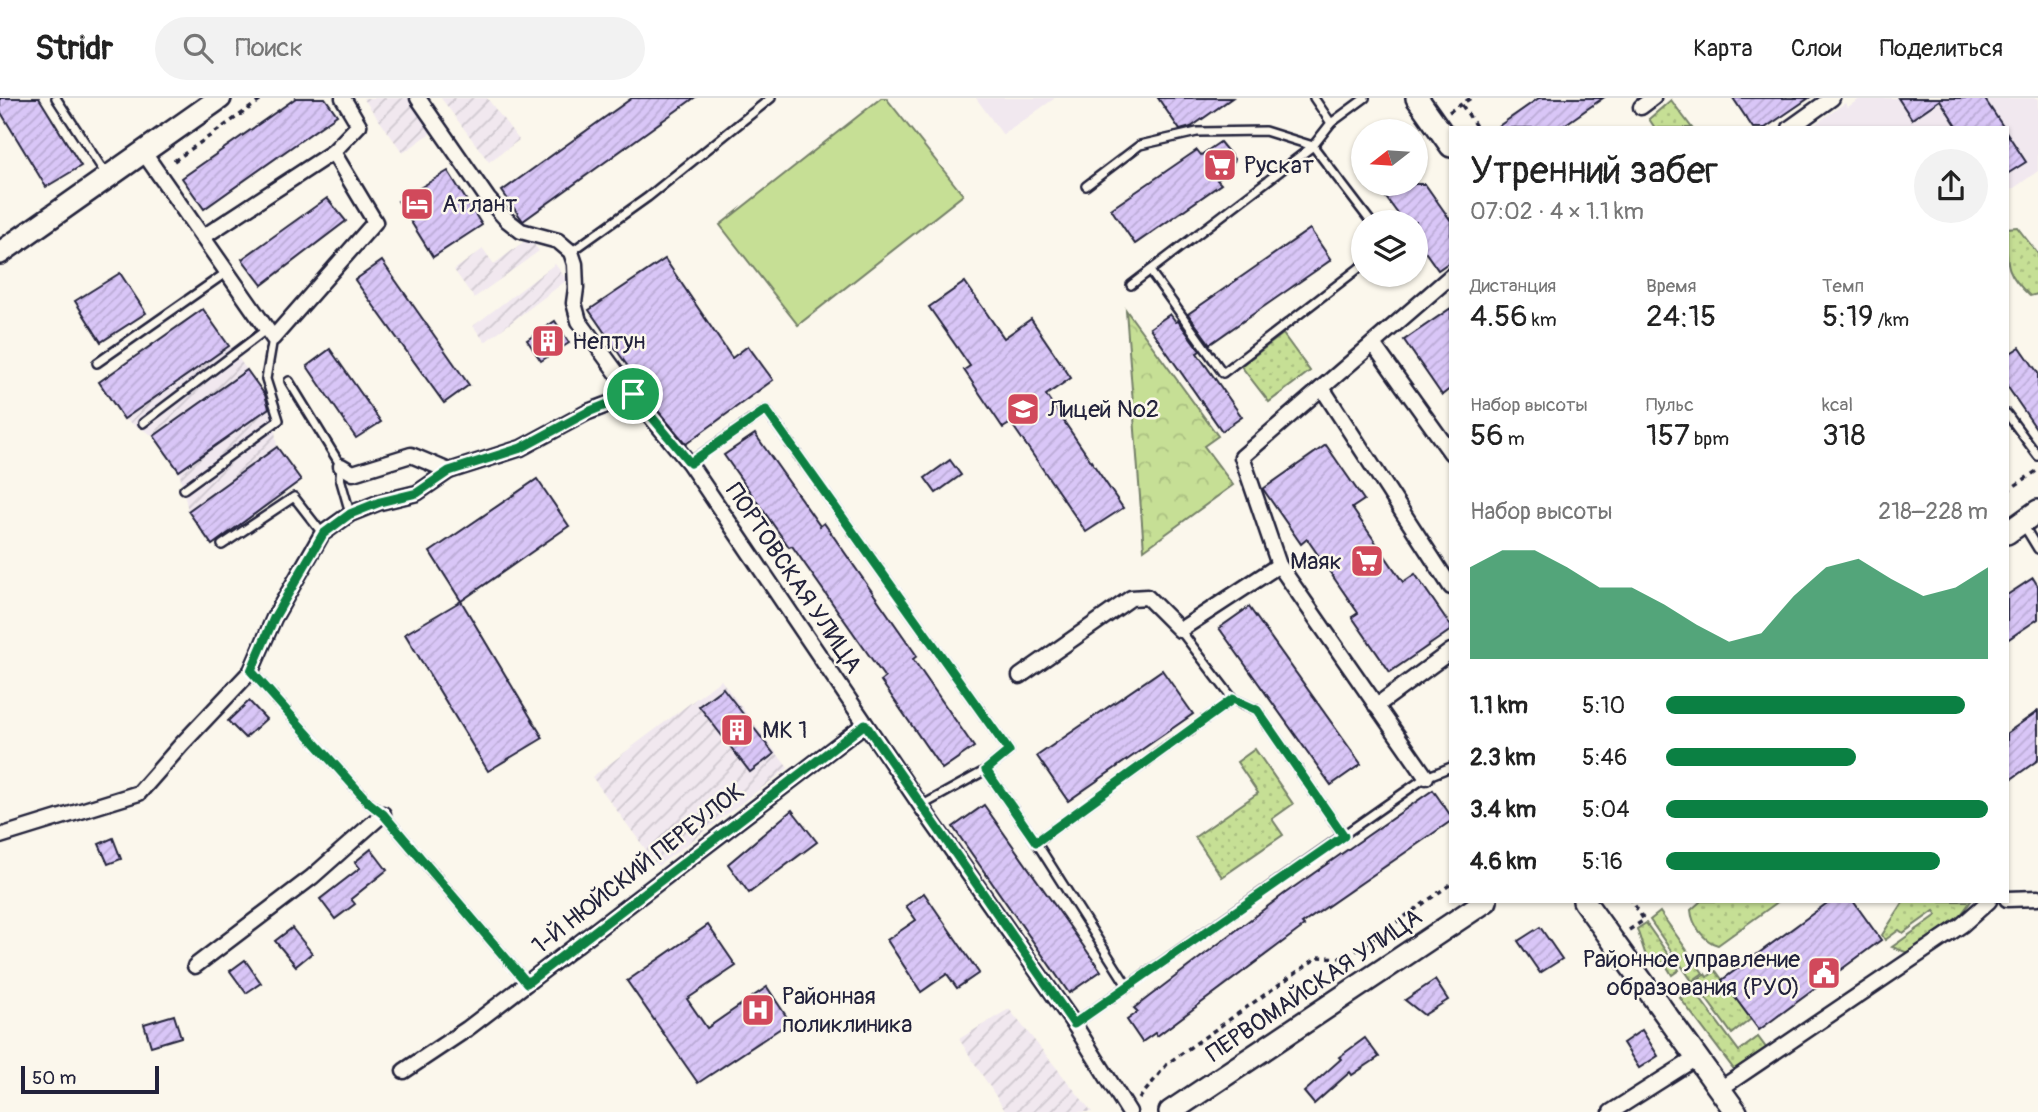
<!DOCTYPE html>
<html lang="ru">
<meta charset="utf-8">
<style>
:root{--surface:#fff;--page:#f2f2f2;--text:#222;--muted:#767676;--line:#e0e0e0;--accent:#0b8043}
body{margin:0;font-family:Pangolin,sans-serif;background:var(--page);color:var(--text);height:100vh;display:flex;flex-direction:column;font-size:26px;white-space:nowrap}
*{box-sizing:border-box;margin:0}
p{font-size:23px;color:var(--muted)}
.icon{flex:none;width:38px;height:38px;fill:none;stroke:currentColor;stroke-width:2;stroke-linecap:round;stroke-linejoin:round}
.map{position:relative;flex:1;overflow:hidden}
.side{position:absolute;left:1449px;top:28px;width:560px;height:777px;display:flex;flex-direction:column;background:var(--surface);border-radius:0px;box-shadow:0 2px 5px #0004}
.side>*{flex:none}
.needle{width:46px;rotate:253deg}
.tools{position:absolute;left:1351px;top:21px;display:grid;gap:14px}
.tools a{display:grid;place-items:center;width:77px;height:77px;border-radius:50%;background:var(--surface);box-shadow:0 2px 5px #0004;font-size:35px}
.scale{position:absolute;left:21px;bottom:18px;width:138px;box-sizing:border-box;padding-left:7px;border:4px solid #22223b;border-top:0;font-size:19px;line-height:24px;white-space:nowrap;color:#22223b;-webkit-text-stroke:5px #fbf7ec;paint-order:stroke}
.pin{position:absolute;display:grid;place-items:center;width:60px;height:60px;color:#fff;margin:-30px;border:4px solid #fff;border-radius:50%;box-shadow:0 2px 7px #0007}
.round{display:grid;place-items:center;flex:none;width:74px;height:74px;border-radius:37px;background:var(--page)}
.overview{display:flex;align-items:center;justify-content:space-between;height:119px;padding:0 21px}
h1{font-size:38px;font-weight:600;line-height:52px}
.metrics{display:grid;grid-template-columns:repeat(3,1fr);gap:10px;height:119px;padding:7px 21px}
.metrics div{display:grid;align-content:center}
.metrics b{font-size:30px;font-weight:600}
.metrics small{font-size:19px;font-weight:400}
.metrics p{font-size:19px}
.chart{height:196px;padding:14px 21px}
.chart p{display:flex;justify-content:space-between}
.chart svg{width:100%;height:126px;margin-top:7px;fill:var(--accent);opacity:.7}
ul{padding:0 21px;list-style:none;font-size:23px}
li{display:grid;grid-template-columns:112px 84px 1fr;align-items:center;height:52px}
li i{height:18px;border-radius:9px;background:var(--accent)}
header{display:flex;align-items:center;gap:42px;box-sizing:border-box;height:98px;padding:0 35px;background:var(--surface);border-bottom:2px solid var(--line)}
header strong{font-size:33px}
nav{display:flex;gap:38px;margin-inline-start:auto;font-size:24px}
.search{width:490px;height:63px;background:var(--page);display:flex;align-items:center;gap:18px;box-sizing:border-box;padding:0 24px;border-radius:38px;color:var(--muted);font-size:26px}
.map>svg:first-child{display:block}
.built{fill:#f1e8ef}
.industrial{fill:url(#industrial-furrows)}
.grass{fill:url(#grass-dots);stroke:#748068;stroke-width:2}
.forest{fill:url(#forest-crowns);stroke:#748068;stroke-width:2}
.garden{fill:#c6df95;stroke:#748068;stroke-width:2}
.building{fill:url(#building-hatch);stroke:#22223b;stroke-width:2}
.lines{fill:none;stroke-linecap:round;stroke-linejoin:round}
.lane-casing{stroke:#22223b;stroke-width:12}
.street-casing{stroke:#22223b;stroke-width:19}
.secondary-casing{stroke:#22223b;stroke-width:26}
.path{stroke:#22223b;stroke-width:3.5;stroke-dasharray:5 5;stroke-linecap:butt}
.lane{stroke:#fbf7ec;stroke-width:7}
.street{stroke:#fbf7ec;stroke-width:14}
.secondary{stroke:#fbf7ec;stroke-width:21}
.route-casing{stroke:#fff;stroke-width:14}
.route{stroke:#0b8043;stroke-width:9}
.labels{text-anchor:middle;stroke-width:5;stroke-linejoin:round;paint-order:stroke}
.poi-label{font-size:24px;fill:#22223b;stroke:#fbf7ec;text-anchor:start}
.street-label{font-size:24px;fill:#22223b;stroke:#fbf7ec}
</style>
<header>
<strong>Stridr</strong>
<div class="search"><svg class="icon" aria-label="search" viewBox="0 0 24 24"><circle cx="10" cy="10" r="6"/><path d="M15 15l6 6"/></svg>Поиск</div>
<nav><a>Карта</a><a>Слои</a><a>Поделиться</a></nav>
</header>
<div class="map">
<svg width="2038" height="1014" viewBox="0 0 2038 1014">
<defs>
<pattern id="industrial-furrows" width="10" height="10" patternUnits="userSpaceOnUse" patternTransform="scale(1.75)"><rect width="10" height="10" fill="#f1e8ef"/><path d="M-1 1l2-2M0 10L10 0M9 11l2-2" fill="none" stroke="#cec7ce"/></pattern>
<pattern id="grass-dots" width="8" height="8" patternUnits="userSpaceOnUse" patternTransform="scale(1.75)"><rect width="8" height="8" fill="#c6df95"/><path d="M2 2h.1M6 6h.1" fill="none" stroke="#aabf81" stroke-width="1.8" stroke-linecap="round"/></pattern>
<pattern id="forest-crowns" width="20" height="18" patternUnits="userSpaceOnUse" patternTransform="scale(1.75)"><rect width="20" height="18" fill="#c6df95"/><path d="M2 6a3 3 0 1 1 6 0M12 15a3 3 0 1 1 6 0" fill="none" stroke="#aabf81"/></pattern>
<pattern id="building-hatch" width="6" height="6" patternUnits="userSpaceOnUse" patternTransform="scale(1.75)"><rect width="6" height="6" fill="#d9c6f7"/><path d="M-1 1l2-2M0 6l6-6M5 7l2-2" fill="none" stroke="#baaad5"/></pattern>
</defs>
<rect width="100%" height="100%" fill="#fbf7ec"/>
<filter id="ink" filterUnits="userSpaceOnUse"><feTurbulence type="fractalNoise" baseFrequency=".0143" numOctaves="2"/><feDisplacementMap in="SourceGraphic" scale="14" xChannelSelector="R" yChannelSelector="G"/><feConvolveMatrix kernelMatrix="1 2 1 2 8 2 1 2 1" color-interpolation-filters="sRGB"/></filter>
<g filter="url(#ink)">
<g class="built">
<path d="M976,0H1055L1003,37Z"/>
<path d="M1861,0H2038V73L2007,95V30H1810L1845,5L1848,9Z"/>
</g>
<g class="industrial">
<path d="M363,0H409L432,34L403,55Z"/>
<path d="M441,0H487L519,42L489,64Z"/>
<path d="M529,140L539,153L474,200L454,172L483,151L494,166Z"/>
<path d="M555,166L567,182L485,244L473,228Z"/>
<path d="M203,211L272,307L277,349L301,382L212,447L188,413L179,373L154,338L124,321L99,284Z"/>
<path d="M721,582L788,670L658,768L592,679Z"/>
<path d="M1009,911L1092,1014H1006L959,941Z"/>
</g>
<g class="grass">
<path d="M1671,2L1692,30H1655L1649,21Z"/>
<path d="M2017,129L2038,156V196L2030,198C2003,173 2007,164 2007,130Z"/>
<path d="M1283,236L1310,273L1269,304L1241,268Z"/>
<path d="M1255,651L1293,706L1272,721L1283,737L1222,779L1195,739L1258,695L1237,664Z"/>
<path d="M1701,803H1779L1718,847C1704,844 1692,826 1691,812Z"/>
<path d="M1904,803H1971L1960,818L1908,855L1892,849L1937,817L1934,813L1903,835L1899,832L1885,842L1882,837Z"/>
<path d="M1660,814L1703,875L1692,883L1650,822Z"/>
<path d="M1646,825L1679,872L1672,877L1664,864L1655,870L1646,858L1637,831Z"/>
<path d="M1716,873L1751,921L1732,936L1694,884L1705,876L1707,879Z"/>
<path d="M1692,890L1739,953L1758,939L1767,951L1736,974L1680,900Z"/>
</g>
<path class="forest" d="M1126,212L1218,338L1204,348L1233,387L1144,452Z"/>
<path class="garden" d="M881,0H886L963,97L798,227L720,127Z"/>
<g class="building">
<path d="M0,0H39L81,68L46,89L0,13Z"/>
<path d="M296,0H325L337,17L204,111L182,80Z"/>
<path d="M632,0H694L523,123L502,93Z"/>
<path d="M1158,0H1232L1191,29L1180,32Z"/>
<path d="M1539,0H1603L1560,30H1496Z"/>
<path d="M1733,0H1809L1765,30H1753Z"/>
<path d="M1898,0H1984L2004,30H1958L1940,2L1912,21Z"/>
<path d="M2007,35L2026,64L2007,76Z"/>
<path d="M1220,44L1234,61L1231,73L1217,82L1221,86L1135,146L1111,111L1197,52L1201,57Z"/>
<path d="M448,73L482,127L433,159L398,103Z"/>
<path d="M1376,86H1425L1451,123V163L1438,172L1416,141V124H1404Z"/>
<path d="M327,100L346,123L262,187L242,161Z"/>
<path d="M1310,131L1331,162L1210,246L1188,216Z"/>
<path d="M665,161L732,260L748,248L773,282L686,346L659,314L589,212Z"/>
<path d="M382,163L469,287L444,305L355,182Z"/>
<path d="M120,175L146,215L101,244L75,203Z"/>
<path d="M965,184L1004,240L1031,221L1071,280L1046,297L1123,410L1086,434L1011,325L1003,330L964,272L970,268L929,209Z"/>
<path d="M1451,210V290L1442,297L1404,242Z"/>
<path d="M203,211L229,248L124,321L99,284Z"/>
<path d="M1170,216L1176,224L1178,223L1200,253L1197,255L1242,319L1222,333L1150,230Z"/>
<path d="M555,223L569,245L541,263L527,242Z"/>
<path d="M2020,249L2038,275V333L2007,288V257Z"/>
<path d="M330,251L381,324L356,340L307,268Z"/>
<path d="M247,272L265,297L269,310L179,373L154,338Z"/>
<path d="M755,336L820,428L824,425L917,558L913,561L974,649L942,671L881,583L885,580L792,448L789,449L724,357Z"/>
<path d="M1326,347L1364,402L1352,410L1403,484L1415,476L1451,528V532L1390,574L1352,519L1358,515L1307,441L1301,446L1263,391Z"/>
<path d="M277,349L301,382L212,447L188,413Z"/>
<path d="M950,362L961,377L936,395L925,380Z"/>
<path d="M537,381L569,428L461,503L430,454Z"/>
<path d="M2033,480L2038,488V521L2007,542V497Z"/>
<path d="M461,503L543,640L488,673L405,536Z"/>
<path d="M1249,509L1361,666L1331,687L1219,530Z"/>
<path d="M1162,572L1193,616L1068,703L1037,658Z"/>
<path d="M723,590L774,656L750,674L699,608Z"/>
<path d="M249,603L266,621L245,640L228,623Z"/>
<path d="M2038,613V662L2007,684V635Z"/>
<path d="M1433,692L1451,718V723L1302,826L1304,828L1157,938L1155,935L1142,944L1127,922L1138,914L1134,910L1284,796Z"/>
<path d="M984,707L1101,873L1069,895L953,729Z"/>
<path d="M792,712L817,744L749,795L728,766Z"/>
<path d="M113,740L121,761L108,766L99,746Z"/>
<path d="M371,751L387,772L351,801L355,806L335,821L320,801L360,770L355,764Z"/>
<path d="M924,795L979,875L957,890L947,876L921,894L887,842L916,822L906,808Z"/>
<path d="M1830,803H1853L1881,842L1759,932L1722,882Z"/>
<path d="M708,827L736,868L687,901L707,930L767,889L790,924L698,985L627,883Z"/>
<path d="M1540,829L1562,861L1540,875L1518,843Z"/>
<path d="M292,830L312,855L296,868L275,843Z"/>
<path d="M245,862L261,885L246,895L230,873Z"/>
<path d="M1435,882L1448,902L1424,917L1405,902Z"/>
<path d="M174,917L181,939L151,948L144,926Z"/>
<path d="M1642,932L1658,958L1639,970L1623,945Z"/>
<path d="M1365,940L1379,959L1352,977L1350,974L1314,1006L1304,994L1341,961L1339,959Z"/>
</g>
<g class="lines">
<defs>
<g id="lane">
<path d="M56,0L107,78"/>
<path d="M1314,0L1331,25"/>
<path d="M1086,88L1140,47L1197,34L1265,33L1313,48L1371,124"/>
<path d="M571,154L648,99L771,0"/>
<path d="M1150,173L1223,275L1363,167"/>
<path d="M1131,187L1313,48L1331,25L1365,0"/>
<path d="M97,265L227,174"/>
<path d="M289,283L341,368L340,380L350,415"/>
<path d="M2007,316L2038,358"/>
<path d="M143,325L267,231"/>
<path d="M689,365L766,312L1009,653L986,672L921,708"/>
<path d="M184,391L279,322L266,281L273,240"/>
<path d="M2024,428L2038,451"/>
<path d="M222,447L294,399L322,435"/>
<path d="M1180,532L1233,601L1257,612L1344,738"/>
<path d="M251,573L369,705L383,716L527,885"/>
<path d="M986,672L1036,744L1128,889"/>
<path d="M1036,744L1233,601"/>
<path d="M1074,926L1426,679L1451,669"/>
</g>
<g id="street">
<path d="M418,0L488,101L507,122L521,133L558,143L571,154L575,166L576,190L574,205L579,223L633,297L689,365L921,708L1074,926L1129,1014"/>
<path d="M1641,9L1653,0"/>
<path d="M1790,30L1832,0"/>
<path d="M144,55L273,240L375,124L333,54L359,27L343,0"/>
<path d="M203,139L333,54"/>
<path d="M1373,246L1451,355"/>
<path d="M1322,290L1451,489"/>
<path d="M341,368L353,375L411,357L449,373"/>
<path d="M1020,578L1131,500L1147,499L1180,532L1279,467"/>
<path d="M1376,608L1451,553"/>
<path d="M1426,679L1279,467L1242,359L1451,178"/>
<path d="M0,738L139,695L182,646L251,573L274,520L322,436L350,416L380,404L417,395L449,373L521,350L588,314L633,297"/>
<path d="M2007,801L2038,800"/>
<path d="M195,868L312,779L383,716"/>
<path d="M404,973L467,931L865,626"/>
<path d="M1720,991L1962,827L1989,803"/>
<path d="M1611,1014L1696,960"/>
</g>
<g id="secondary">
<path d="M1417,0L1451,48"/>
<path d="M0,155L220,0"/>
<path d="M2007,435L2038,413"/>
<path d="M1584,803L1736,1014"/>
<path d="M1170,1014L1486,803"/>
</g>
</defs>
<use href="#lane" class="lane-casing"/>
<use href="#street" class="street-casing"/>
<use href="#secondary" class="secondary-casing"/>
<g class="path">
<path d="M1462,7L1477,30"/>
<path d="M1449,14L1471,0"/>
<path d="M174,63L264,0"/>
<path d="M2007,393L2038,372"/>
<path d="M1629,832L1644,822L1632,803"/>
<path d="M1139,1001L1168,965L1318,859L1346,860L1451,786"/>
</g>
<use href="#lane" class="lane"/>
<use href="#street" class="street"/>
<use href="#secondary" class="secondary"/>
</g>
</g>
<g class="lines" filter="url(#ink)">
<defs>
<path id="route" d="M633,296L690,365L766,312L1009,653L986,672L1036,744L1233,601L1257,612L1344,738L1074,926L865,626L527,885L383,716L369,705L251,573L274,520L323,436L350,416L380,404L417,395L449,373L521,350L588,314Z"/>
</defs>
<use href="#route" class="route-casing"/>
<use href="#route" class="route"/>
</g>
<defs>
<symbol id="supermarket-square" viewBox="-11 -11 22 22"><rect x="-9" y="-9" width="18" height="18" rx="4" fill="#d1495b" stroke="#fbf7ec"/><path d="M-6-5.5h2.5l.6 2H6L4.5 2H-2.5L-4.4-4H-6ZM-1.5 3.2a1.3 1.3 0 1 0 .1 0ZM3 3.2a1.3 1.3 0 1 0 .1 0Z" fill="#fff"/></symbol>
<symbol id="hotel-square" viewBox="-11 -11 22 22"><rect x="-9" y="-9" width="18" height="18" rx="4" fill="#d1495b" stroke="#fbf7ec"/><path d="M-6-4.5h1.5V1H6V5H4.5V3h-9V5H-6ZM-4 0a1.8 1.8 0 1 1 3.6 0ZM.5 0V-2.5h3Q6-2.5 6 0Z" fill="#fff"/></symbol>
<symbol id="building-square" viewBox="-11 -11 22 22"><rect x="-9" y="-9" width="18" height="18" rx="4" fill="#d1495b" stroke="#fbf7ec"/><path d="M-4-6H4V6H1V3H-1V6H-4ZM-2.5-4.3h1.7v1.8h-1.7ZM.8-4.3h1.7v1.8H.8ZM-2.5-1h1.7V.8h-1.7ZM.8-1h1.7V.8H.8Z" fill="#fff"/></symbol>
<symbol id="school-square" viewBox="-11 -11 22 22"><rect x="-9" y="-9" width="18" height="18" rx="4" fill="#d1495b" stroke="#fbf7ec"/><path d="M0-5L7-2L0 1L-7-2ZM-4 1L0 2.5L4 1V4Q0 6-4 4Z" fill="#fff"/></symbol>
<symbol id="civic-square" viewBox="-11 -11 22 22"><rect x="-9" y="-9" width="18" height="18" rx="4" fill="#d1495b" stroke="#fbf7ec"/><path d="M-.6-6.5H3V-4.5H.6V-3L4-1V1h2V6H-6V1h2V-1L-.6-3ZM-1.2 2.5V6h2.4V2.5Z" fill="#fff"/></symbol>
<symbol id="hospital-square" viewBox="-11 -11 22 22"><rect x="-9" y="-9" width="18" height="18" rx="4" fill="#d1495b" stroke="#fbf7ec"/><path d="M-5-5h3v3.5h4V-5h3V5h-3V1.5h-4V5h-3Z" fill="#fff"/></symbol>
</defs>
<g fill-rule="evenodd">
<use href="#supermarket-square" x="1201" y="48" width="38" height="38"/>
<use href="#hotel-square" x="398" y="87" width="38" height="38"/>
<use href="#building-square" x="529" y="224" width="38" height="38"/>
<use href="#school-square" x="1004" y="292" width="38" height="38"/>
<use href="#supermarket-square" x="1348" y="444" width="38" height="38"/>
<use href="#building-square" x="718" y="613" width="38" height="38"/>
<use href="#civic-square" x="1805" y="856" width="38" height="38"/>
<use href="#hospital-square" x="739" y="893" width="38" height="38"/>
</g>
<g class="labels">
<g class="poi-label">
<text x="1244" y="75">Рускат</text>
<text x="442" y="114">Атлант</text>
<text x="572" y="251">Нептун</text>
<text x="1048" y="319">Лицей №2</text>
<text x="1342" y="471" text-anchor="end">Маяк</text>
<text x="762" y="640">МК 1</text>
<text x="1800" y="869" text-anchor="end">Районное управление<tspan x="1800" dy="28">образования (РУО)</tspan></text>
<text x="782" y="906">Районная<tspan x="782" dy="28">поликлиника</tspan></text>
</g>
<g class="street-label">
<text transform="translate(794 480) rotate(56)" y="8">ПОРТОВСКАЯ УЛИЦА</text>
<text transform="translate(638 770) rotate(-38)" y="8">1-Й НЮЙСКИЙ ПЕРЕУЛОК</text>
<text transform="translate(1314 887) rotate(-34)" y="8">ПЕРВОМАЙСКАЯ УЛИЦА</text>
</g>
</g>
</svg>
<div class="tools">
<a><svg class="needle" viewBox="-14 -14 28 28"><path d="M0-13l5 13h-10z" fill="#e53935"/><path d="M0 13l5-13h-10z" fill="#767676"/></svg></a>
<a><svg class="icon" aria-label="layers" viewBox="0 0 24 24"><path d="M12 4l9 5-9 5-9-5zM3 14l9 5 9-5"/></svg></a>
</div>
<div class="scale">50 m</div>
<div class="pin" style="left:633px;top:296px;background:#1e9e55"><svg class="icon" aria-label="arrive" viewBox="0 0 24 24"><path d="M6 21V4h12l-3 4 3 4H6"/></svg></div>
<section class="side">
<div class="overview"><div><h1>Утренний забег</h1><p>07:02 · 4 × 1.1 km</p></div><a class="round"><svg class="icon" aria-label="share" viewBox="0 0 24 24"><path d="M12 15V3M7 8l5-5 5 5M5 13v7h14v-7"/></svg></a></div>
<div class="metrics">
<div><p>Дистанция</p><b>4.56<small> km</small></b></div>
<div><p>Время</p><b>24:15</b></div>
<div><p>Темп</p><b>5:19<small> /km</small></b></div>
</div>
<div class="metrics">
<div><p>Набор высоты</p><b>56<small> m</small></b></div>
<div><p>Пульс</p><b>157<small> bpm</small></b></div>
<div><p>kcal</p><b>318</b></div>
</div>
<div class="chart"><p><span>Набор высоты</span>218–228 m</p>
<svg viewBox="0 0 160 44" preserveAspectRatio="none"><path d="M0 44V12L10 6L20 6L30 12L40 19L50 19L60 25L70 32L80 38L90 35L100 22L110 12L120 9L130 16L140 22L150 19L160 12V44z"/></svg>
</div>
<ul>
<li><b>1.1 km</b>5:10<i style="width:93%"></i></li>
<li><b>2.3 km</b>5:46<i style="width:59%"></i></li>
<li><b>3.4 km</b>5:04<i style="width:100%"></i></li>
<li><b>4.6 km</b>5:16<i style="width:85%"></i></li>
</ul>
</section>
</div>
